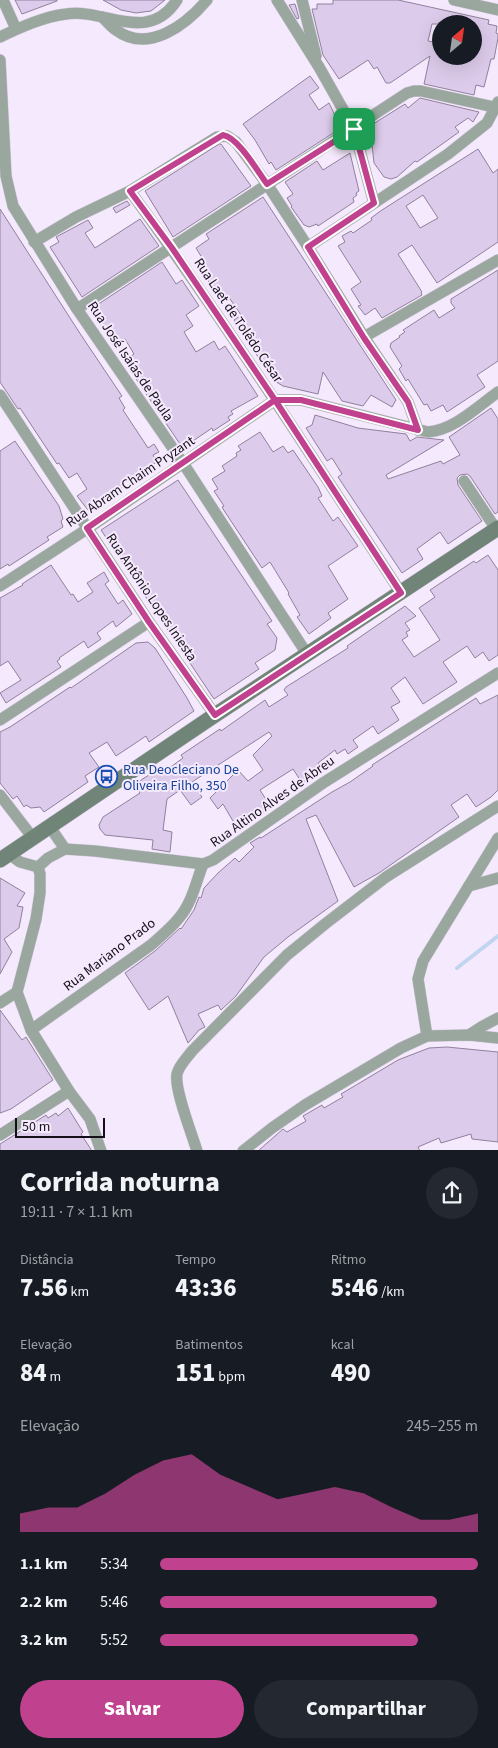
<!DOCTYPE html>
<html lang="pt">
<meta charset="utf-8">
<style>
:root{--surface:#171b24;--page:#242831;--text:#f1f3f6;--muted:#9ea1a6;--accent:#c0428f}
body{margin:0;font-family:"Source Sans 3",sans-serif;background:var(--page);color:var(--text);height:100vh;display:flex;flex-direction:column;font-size:19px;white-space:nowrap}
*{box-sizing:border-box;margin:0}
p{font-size:16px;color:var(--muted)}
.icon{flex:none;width:28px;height:28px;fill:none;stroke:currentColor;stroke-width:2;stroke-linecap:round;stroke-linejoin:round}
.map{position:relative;height:1150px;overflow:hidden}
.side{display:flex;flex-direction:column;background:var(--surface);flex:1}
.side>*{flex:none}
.needle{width:32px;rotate:29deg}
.fabs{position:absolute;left:432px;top:15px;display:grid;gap:10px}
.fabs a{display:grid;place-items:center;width:50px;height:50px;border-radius:50%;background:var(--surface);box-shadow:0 5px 20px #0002;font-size:25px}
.scale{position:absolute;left:15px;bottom:12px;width:90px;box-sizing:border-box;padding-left:5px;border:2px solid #150f19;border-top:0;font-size:14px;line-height:18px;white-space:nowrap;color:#150f19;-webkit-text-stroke:4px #f5eafd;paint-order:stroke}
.pin{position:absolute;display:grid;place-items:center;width:42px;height:42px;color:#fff;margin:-21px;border-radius:10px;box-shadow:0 2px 8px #0006}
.round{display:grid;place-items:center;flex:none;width:52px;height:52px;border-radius:26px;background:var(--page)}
.summary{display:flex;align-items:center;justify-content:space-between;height:85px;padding:0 20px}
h1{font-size:28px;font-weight:800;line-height:38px}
.metrics{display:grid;grid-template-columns:repeat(3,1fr);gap:8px;height:85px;padding:5px 20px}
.metrics div{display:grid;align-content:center}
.metrics b{font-size:25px;font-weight:800}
.metrics small{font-size:14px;font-weight:400}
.metrics p{font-size:14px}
.chart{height:140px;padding:10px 20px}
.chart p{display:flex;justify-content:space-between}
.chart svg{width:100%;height:90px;margin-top:5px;fill:var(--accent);opacity:.7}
.cta{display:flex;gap:10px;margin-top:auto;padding:10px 20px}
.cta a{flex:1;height:58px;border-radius:30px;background:var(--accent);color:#fff;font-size:20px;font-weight:800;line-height:58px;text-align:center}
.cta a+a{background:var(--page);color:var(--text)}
ul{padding:0 20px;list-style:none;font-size:16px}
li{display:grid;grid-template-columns:80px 60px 1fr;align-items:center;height:38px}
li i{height:12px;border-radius:6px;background:var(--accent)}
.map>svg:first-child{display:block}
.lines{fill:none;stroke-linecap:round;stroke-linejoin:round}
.stream{stroke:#c1d4f0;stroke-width:4}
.building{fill:#dccbea;stroke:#90809d;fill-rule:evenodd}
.street-casing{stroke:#d1c7d9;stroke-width:12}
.secondary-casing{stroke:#d1c7d9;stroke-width:16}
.street{stroke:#99a79e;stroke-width:11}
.secondary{stroke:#708477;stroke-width:15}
.route-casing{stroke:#fff;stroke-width:10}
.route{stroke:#c0428f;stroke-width:6}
.labels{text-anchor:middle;stroke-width:4;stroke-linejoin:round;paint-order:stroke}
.street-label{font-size:14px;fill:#150f19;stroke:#f5eafd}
.transit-label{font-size:14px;fill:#164399;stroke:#f5eafd;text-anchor:start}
</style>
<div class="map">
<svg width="498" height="1151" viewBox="0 0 498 1151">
<rect width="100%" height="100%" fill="#f5eafd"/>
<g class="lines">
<path class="stream" d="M457,968L498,936"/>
</g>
<g class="building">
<path d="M15,0H57V1L22,14Z"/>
<path d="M103,0H165L151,11L136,13L121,10Z"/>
<path d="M333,0H398L489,20L488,24L497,26L496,33L498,34V38L494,59H491L484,87L476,85L474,95L424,84L430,56L390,83H386L377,67L374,69L368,60L339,79L323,55L312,9H317V4H333ZM432,24H474V56H441V47L438,46L439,43L428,41Z"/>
<path d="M295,4L299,18L297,19L289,5Z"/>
<path d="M310,76L319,88L309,95L319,110L329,103L341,128L276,170L271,162L269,164L255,140L243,124Z"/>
<path d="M420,98L479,112L473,122L468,118L455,127L459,132L417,162L415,161L397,177L391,179L384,177L374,163L370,126L405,104L408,108Z"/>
<path d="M219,144H221L251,186L173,237L145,191Z"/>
<path d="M478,149L493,173L498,169V242L437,283L412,245L398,254L422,292L421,293L422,295L382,318L375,308L365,315L358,306L361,305L351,289L361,282L338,246L345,242L342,236L351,231L353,233L372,220L371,218L382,210ZM423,195L438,218L420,228L406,206Z"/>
<path d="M350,153L359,191L356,193L357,195L353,198L354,202L318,226L317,224L309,227L304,225L291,207L292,206L287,198L293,194L285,182L317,161L323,170Z"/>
<path d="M263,197L396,400L392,407L371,395L363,406L342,401L323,372L318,394L283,386L273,380L234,320L241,315L228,296L221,301L198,265L204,261L196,248L209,239L206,234Z"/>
<path d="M127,201L130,205L116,213L113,208Z"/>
<path d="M0,209L81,335L122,396L119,398L125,408L123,410L148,448L154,444L159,452L153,455L157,462L123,482L125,486L104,499L106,502L94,510H88L77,496L87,489L77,473L69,478L59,463L57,464L20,408L18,409L0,382Z"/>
<path d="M140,219L159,246L82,297L50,247L59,242L56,237L88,220L93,228L85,233L95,248Z"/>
<path d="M162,262L176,284L182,280L199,306L186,315L193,326L184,332L196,352L214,341L219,350L225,346L258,396L231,411L233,414L228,417L230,420L213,431L212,428L193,441L195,443L184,450L124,361L134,354L125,339L114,346L91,309Z"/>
<path d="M498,270V361L477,375L485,387L447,412L443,405L431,411L427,404L424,405L408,379L406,381L399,369L402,366L390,347L391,343L400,337L399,336L405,332L403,330L434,310L439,318L455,308L451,303V299Z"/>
<path d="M491,408L498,419V512L495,514L470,476L467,474L460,475L457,478L458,485L482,521L448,544L440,532L417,549L423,559L402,573L338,477L342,474L332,458L327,461L306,428L312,425L315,415L358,428L406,434L410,441L417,437L444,440L386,475L388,479L441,461L443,464L460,455L449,437Z"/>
<path d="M260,432L273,452L283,446L288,453L293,450L318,487L322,496L318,498L333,521L338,517L358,546L328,566L348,599L328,613L331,618L309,634L297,617L300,615L288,594L289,593L270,562L262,568L225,512L222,507L224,506L214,491L218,489L212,479L225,471L222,466L237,456L236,453L241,450L238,446Z"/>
<path d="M15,441L59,506L63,519L61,521L63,527L47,537L49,540L9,566L8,564L0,569V451Z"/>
<path d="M178,480L272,621L267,624L277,638L275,650L255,663L259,669L214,699L101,530Z"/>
<path d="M488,555L498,570V655L489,661L483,652L475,658L467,646L443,662L457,682L423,704L405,677L391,688L400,702L391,707L399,720L378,734L373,726L353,740L358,747L348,754L345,749L337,754L335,750L318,763L319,765L314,768L317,773L302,783L293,769L260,790L271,807L237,828L223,804L218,809L210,798L238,770L248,781L263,770L253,755L272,736L269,732L192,782L202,797L191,805L180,790L167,799L163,830L172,832L170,852L152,849L153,840L105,835L100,829L99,825L103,817L140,793L135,784L158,769L161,774L183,758L181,755L220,729L221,731L265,700L269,707L288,695L284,690L286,687L348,648L347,646L405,606L416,616L405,623L410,630L406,632L408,636L402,640L414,657L440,640L419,608L435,597L430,590L474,561L476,563Z"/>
<path d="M51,565L71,595L73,594L78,602L93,592L87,583L104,572L109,581L105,584L118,604L123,600L132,614L116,627L113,621L97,633L101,639L88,648L84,641L59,658L60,659L57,661L61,667L6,703L0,693L21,680L8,661L0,666V598L23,585L22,584Z"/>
<path d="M148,642L155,648L187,698L194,711L149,742L146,736L116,756L107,742L89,753L99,767L85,776L88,782L44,812L40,807L31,808L26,805L24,807L17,796L13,799L0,783V732L10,727L70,687L71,688L136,643Z"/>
<path d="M498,695V790L491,797L476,807L467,794L451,805L459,817L379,873L354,887L316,815L306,819L338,901L288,937L264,957L236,996L221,1010L218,1005L198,1014L205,1027L199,1030L188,1043L168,996L149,1010L125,973L155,951L180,928L181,929L194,910L199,897L201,898L204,888L218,873L235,858L239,862L254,847L250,843L260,837L261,838L332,792L350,782L373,766L372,765L476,698L480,704Z"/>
<path d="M0,878L25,893L17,906L23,907L19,928L4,939L12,952L0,974Z"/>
<path d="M0,1010L22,1040L26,1037L53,1080L11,1109L0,1113Z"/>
<path d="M447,1047L498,1052V1142L472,1139L471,1134L441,1143L439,1138L418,1147L420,1151H258L283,1129L287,1132L306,1121L303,1116L322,1105L324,1108L343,1097L341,1094L398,1060L429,1048Z"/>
<path d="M68,1108L83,1132L81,1134L92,1151H0V1144L46,1115L48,1118L56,1113L58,1116Z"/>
</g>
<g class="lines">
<defs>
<g id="street">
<path d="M3,0L16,29"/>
<path d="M277,0L319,67L354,129L374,203"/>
<path d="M302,0L316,56"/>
<path d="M454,0L498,10"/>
<path d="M102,17C107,21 111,27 116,30C148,54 186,25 207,0"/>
<path d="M0,37C21,27 43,17 66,14C105,8 148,45 177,0"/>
<path d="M0,60L6,176L13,206L77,309L183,463L307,654"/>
<path d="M130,191C225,322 313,458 401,593"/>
<path d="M34,242L76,217L130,191L217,137L227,136L236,142L267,184L308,247L364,337L408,402L418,430"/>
<path d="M308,247L448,154L487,123L498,102"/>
<path d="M77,309L407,93L414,91H421L498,108"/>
<path d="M364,337L498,260"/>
<path d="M0,395L149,622L215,715"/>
<path d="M464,481L496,529"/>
<path d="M0,586L87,529L275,400H301L428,432C454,430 477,407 498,392"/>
<path d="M0,720L149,622"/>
<path d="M0,795L33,838"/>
<path d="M50,827L65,849"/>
<path d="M498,838L423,961L418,979L427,1036L469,1035L498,1038"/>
<path d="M9,854L20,862L38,867"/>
<path d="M38,867L48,858L65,849L95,851L203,864L213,860L323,783L498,673"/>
<path d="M38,867L40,874V893L36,919L17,992L31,1030L69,1091L90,1119L101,1151"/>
<path d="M469,886L498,878"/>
<path d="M0,1003L17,992"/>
<path d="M31,1030L151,945C160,937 171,928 179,918C192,903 196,882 203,864"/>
<path d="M469,1035L483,1026L498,1018"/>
<path d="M0,1135L69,1091"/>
<path d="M197,1151C192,1134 174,1089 177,1074C179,1065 187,1058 192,1051L287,955L325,924L386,877L498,806"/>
<path d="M243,1151L272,1128L305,1105L401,1048L427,1036"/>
</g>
<path id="secondary" d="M0,860L215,715L498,528"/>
</defs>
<use href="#street" class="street-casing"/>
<use href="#secondary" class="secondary-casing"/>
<use href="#street" class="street"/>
<use href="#secondary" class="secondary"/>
</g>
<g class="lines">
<defs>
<path id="route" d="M354,129L267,184C258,172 238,137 223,135L130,191L172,248L275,400L87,528L149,622L215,715L401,593L275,400H301L418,430L408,402L364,338L308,247L374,203L354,129"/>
</defs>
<use href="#route" class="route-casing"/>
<use href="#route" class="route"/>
</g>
<defs>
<symbol id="bus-ring" viewBox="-11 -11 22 22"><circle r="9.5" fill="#f5eafd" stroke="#1a4fb4" stroke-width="1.5"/><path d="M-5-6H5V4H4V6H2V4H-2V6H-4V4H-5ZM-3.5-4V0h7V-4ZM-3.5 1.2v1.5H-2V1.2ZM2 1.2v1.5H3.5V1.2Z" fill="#1a4fb4"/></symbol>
</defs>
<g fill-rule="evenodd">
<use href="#bus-ring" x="94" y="764" width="25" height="25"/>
</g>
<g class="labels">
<g class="street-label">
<text transform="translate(239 320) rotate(56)" y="5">Rua Laet de Tolêdo César</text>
<text transform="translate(131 361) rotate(56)" y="5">Rua José Isaías de Paula</text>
<text transform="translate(130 481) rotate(-34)" y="5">Rua Abram Chaim Pryzant</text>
<text transform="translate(152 597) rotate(56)" y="5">Rua Antônio Lopes Iniesta</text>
<text transform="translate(272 801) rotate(-35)" y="5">Rua Altino Alves de Abreu</text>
<text transform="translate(109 954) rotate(-37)" y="5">Rua Mariano Prado</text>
</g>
<g class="transit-label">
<text x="123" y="774">Rua Deocleciano De<tspan x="123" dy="16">Oliveira Filho, 350</tspan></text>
</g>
</g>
</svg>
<div class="fabs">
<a><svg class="needle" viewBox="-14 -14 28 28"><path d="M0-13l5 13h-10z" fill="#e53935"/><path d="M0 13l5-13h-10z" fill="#9ea1a6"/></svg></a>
</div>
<div class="scale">50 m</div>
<div class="pin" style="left:354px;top:129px;background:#1e9e55"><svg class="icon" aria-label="arrive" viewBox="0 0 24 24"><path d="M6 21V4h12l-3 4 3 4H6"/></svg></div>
</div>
<section class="side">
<div class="summary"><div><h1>Corrida noturna</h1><p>19:11 · 7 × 1.1 km</p></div><a class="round"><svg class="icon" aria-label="share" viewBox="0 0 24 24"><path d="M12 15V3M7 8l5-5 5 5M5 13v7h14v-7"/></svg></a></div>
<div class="metrics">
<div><p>Distância</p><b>7.56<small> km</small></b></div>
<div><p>Tempo</p><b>43:36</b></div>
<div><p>Ritmo</p><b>5:46<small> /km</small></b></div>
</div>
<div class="metrics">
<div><p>Elevação</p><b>84<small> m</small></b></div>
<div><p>Batimentos</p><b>151<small> bpm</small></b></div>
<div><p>kcal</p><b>490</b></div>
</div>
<div class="chart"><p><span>Elevação</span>245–255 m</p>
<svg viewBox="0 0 160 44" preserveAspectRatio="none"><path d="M0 44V35L10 32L20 32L30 25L40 16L50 9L60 6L70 16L80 22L90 28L100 25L110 22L120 25L130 32L140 38L150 38L160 35V44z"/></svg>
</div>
<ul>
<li><b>1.1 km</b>5:34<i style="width:100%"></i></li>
<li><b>2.2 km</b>5:46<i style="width:87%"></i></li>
<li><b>3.2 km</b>5:52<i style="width:81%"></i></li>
</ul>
<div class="cta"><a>Salvar</a><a>Compartilhar</a></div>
</section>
